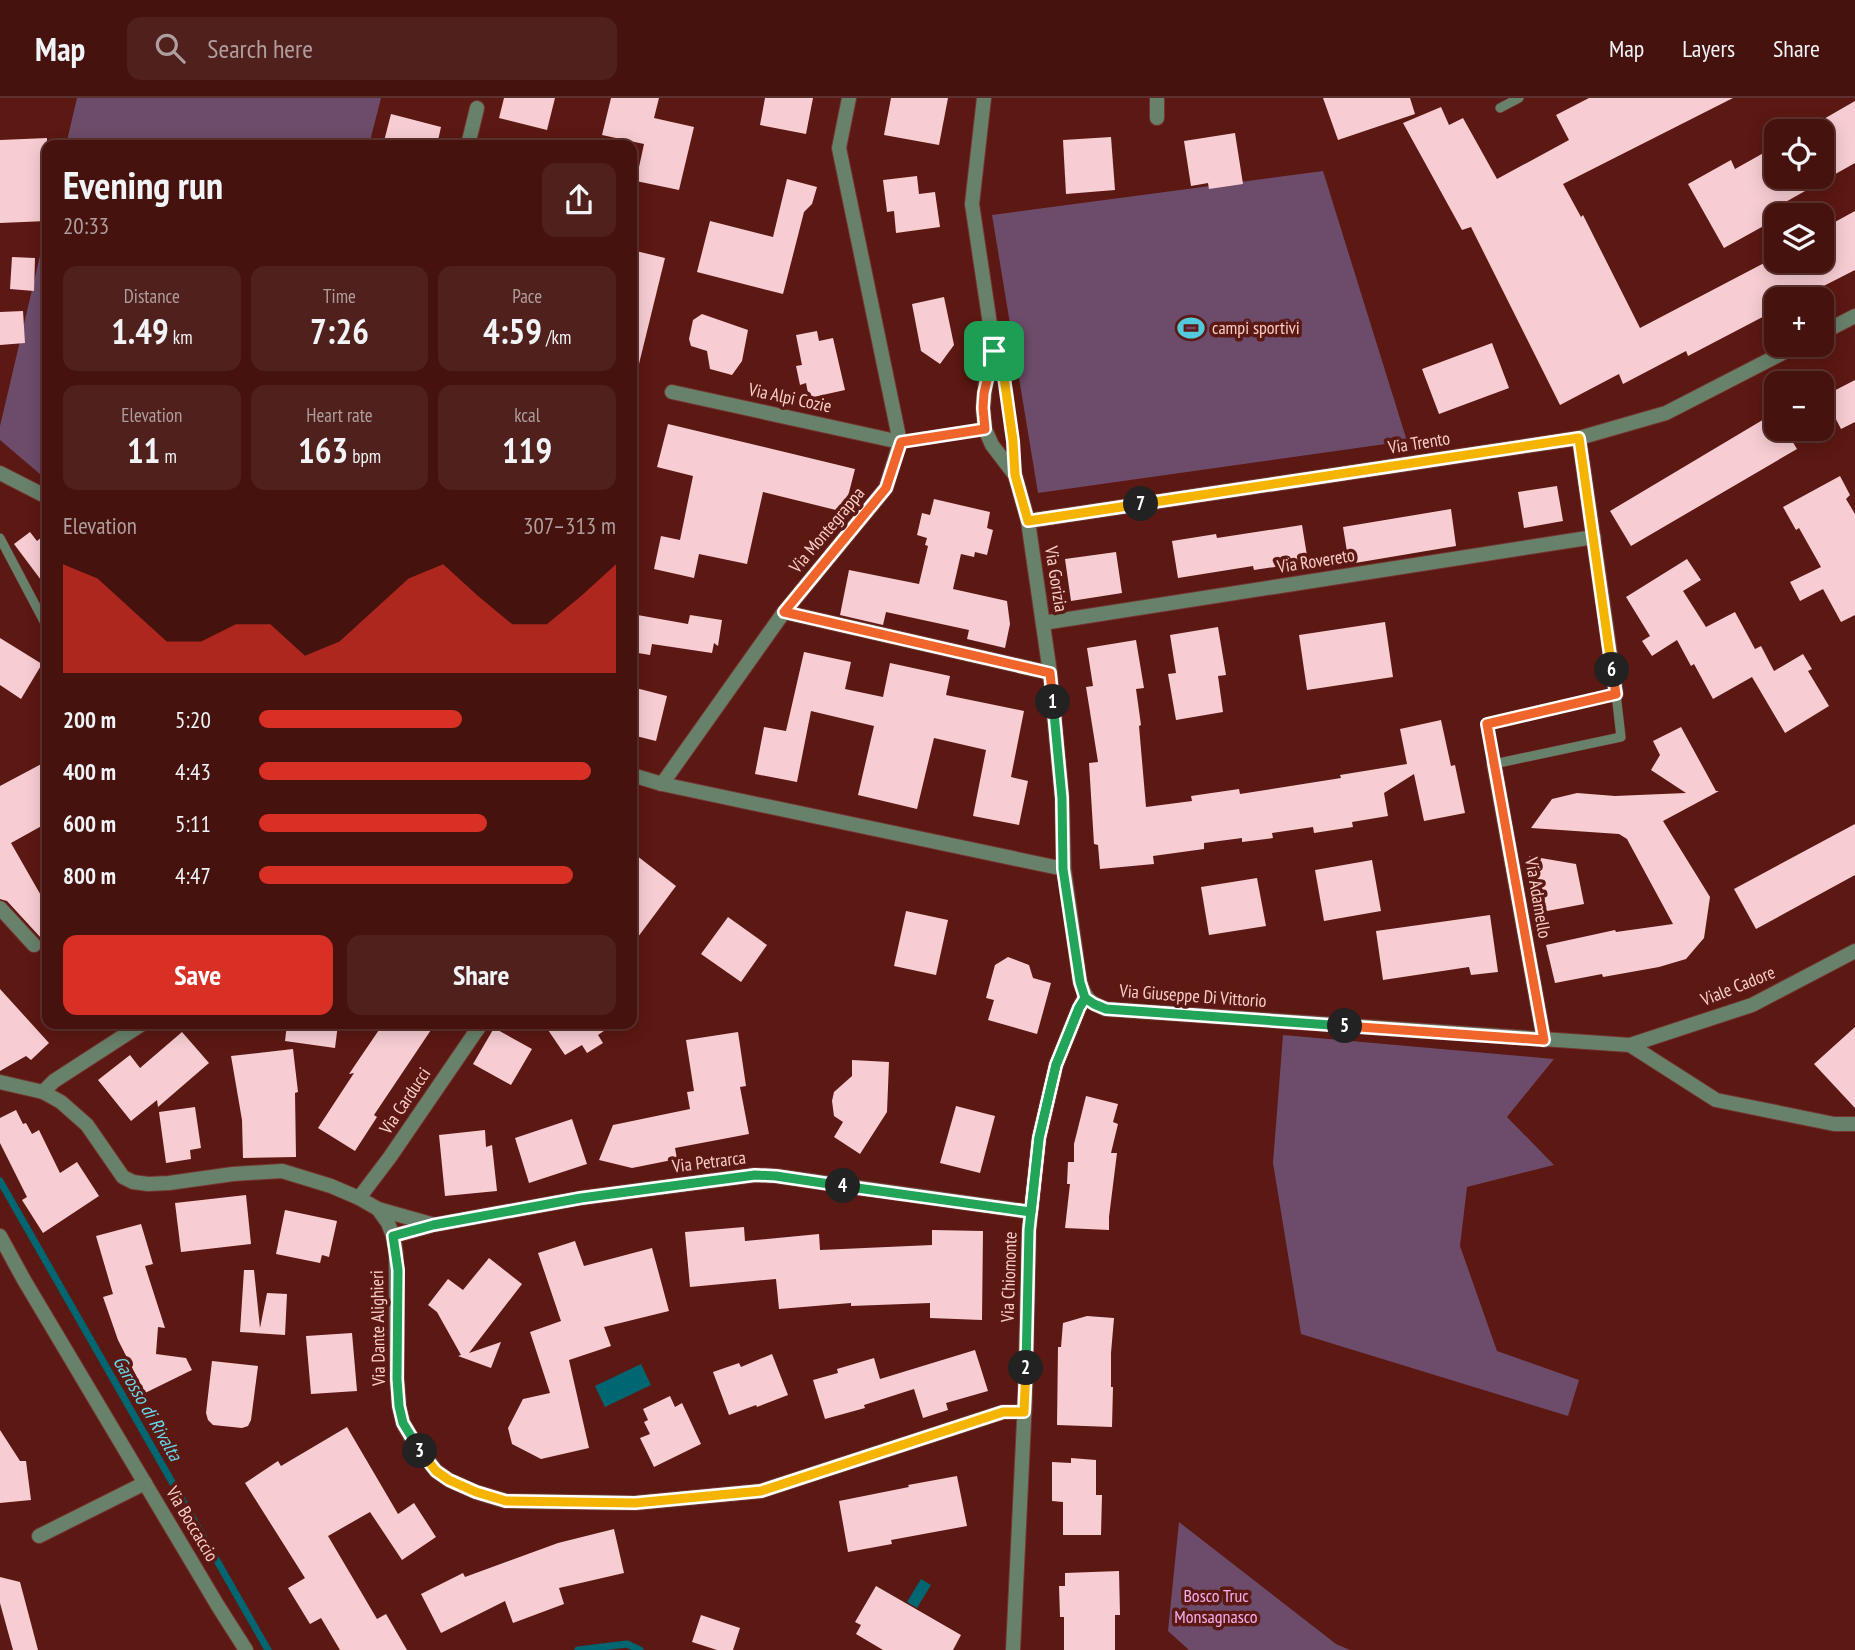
<!DOCTYPE html>
<meta charset="utf-8">
<style>
:root{--surface:#45120e;--page:#4f201c;--text:#f1f3f6;--muted:#b09e9e;--line:#5d322e;--accent:#d93025}
body{margin:0;font-family:"PT Sans Narrow",sans-serif;background:var(--page);color:var(--text);height:100vh;display:flex;flex-direction:column;font-size:26px;white-space:nowrap}
*{box-sizing:border-box;margin:0}
p{font-size:23px;color:var(--muted)}
.icon{flex:none;width:38px;height:38px;fill:none;stroke:currentColor;stroke-width:2;stroke-linecap:round;stroke-linejoin:round}
.map{position:relative;flex:1;overflow:hidden}
.panel{position:absolute;left:42px;top:42px;width:595px;height:889px;display:flex;flex-direction:column;background:var(--surface);border-radius:14px;box-shadow:0 4px 18px #0003,0 0 0 2px var(--line)}
.panel>*{flex:none}
.fabs{position:absolute;left:1764px;top:21px;display:grid;gap:14px}
.fabs a{display:grid;place-items:center;width:70px;height:70px;border-radius:14px;background:var(--surface);box-shadow:0 4px 18px #0003,0 0 0 2px var(--line);font-size:35px}
.pin{position:absolute;display:grid;place-items:center;width:60px;height:60px;color:#fff;margin:-30px;border-radius:14px;box-shadow:0 4px 10px #0006}
.km{position:absolute;width:35px;height:35px;margin:-18px;border-radius:50%;background:#222;color:#fff;font-size:19px;line-height:35px;text-align:center}
.round{display:grid;place-items:center;flex:none;width:74px;height:74px;border-radius:14px;background:var(--page)}
.summary{display:flex;align-items:center;justify-content:space-between;height:119px;padding:0 21px}
h1{font-size:38px;font-weight:700;line-height:52px}
.metrics{display:grid;grid-template-columns:repeat(3,1fr);gap:10px;height:119px;padding:7px 21px}
.metrics div{display:grid;align-content:center;border-radius:14px;background:var(--page);text-align:center}
.metrics b{font-size:35px;font-weight:700}
.metrics small{font-size:19px;font-weight:400}
.metrics p{font-size:19px}
.chart{height:196px;padding:14px 21px}
.chart p{display:flex;justify-content:space-between}
.chart svg{width:100%;height:126px;margin-top:7px;fill:var(--accent);opacity:.7}
.primary-button{display:flex;gap:14px;margin-top:auto;padding:14px 21px}
.primary-button a{flex:1;height:80px;border-radius:14px;background:var(--accent);color:#fff;font-size:28px;font-weight:700;line-height:80px;text-align:center}
.primary-button a+a{background:var(--page);color:var(--text)}
ul{padding:0 21px;list-style:none;font-size:23px}
li{display:grid;grid-template-columns:112px 84px 1fr;align-items:center;height:52px}
li i{height:18px;border-radius:9px;background:var(--accent)}
header{display:flex;align-items:center;gap:42px;box-sizing:border-box;height:98px;padding:0 35px;background:var(--surface);border-bottom:2px solid var(--line)}
header strong{font-size:33px}
nav{display:flex;gap:38px;margin-inline-start:auto;font-size:24px}
.search{width:490px;height:63px;background:var(--page);display:flex;align-items:center;gap:18px;box-sizing:border-box;padding:0 24px;border-radius:14px;color:var(--muted);font-size:26px}
.map>svg:first-child{display:block}
.green{fill:#6c4c6a}
.water{fill:#006672}
.lines{fill:none;stroke-linecap:round;stroke-linejoin:round}
.stream{stroke:#006672;stroke-width:7}
.building{fill:#f7cdd3}
.service-casing{stroke:#75352f;stroke-width:10}
.minor-casing{stroke:#75352f;stroke-width:16}
.service{stroke:#68816b;stroke-width:9}
.minor{stroke:#68816b;stroke-width:14}
.split-1-casing{stroke:#fff;stroke-width:14}
.split-2-casing{stroke:#fff;stroke-width:14}
.split-3-casing{stroke:#fff;stroke-width:14}
.split-4-casing{stroke:#fff;stroke-width:14}
.split-5-casing{stroke:#fff;stroke-width:14}
.split-6-casing{stroke:#fff;stroke-width:14}
.split-7-casing{stroke:#fff;stroke-width:14}
.split-8-casing{stroke:#fff;stroke-width:14}
.split-1{stroke:#f0652b;stroke-width:9}
.split-2{stroke:#22a559;stroke-width:9}
.split-3{stroke:#f5b400;stroke-width:9}
.split-4{stroke:#22a559;stroke-width:9}
.split-5{stroke:#22a559;stroke-width:9}
.split-6{stroke:#f0652b;stroke-width:9}
.split-7{stroke:#f5b400;stroke-width:9}
.split-8{stroke:#f5b400;stroke-width:9}
.labels{text-anchor:middle;stroke-width:7;stroke-linejoin:round;paint-order:stroke}
.poi-label{font-size:18px;fill:#f9cec7;stroke:#5c1812;text-anchor:start}
.street-label{font-size:18px;fill:#f9cec7;stroke:#5c1812}
.park-label{font-size:18px;fill:#f4b1f0;stroke:#5c1812}
.water-label{font-size:19px;font-style:italic;fill:#62dcee;stroke:#5c1812}
</style>
<header>
<strong>Map</strong>
<div class="search"><svg class="icon" aria-label="search" viewBox="0 0 24 24"><circle cx="10" cy="10" r="6"/><path d="M15 15l6 6"/></svg>Search here</div>
<nav><a>Map</a><a>Layers</a><a>Share</a></nav>
</header>
<div class="map">
<svg width="1855" height="1552" viewBox="0 0 1855 1552">
<rect width="100%" height="100%" fill="#5c1812"/>
<g class="green">
<path d="M77,0H381L369,47H66Z"/>
<path d="M1323,73L1407,343L1038,395L992,117Z"/>
<path d="M47,128V382L0,342V328Z"/>
<path d="M1283,937L1554,961L1507,1019L1554,1067L1467,1089L1460,1148L1497,1253L1579,1282L1568,1318L1301,1236L1273,1065Z"/>
<path d="M1179,1424L1336,1546L1350,1552H1189L1168,1533Z"/>
</g>
<g class="water">
<path d="M641,1266L651,1287L605,1309L595,1288Z"/>
<path d="M921,1481L931,1487L917,1510L907,1504Z"/>
</g>
<g class="lines">
<g class="stream">
<path d="M0,1083L268,1552"/>
<path d="M578,1552L627,1546L640,1552"/>
</g>
</g>
<g class="building">
<path d="M504,0H555L547,32L499,20Z"/>
<path d="M611,0H659L654,20L694,29L679,92L636,83L644,46L602,37Z"/>
<path d="M765,0H813L806,36L760,27Z"/>
<path d="M891,0H948L939,47L884,37Z"/>
<path d="M1323,0H1410L1415,16L1338,42Z"/>
<path d="M1589,0H1733L1563,86L1581,119L1583,117L1640,230L1768,163H1822V131L1855,113V172L1798,201H1776V212L1688,258L1686,253L1623,286L1619,276L1560,307L1471,129L1462,132L1403,25L1441,9L1449,27L1463,20L1497,81L1569,42L1556,17Z"/>
<path d="M1855,3V65L1764,116L1769,125L1724,150L1688,86L1731,62L1735,71L1776,48V79H1822V22Z"/>
<path d="M391,16L441,29L437,47H383Z"/>
<path d="M1235,35L1243,86L1209,91L1208,85L1191,88L1184,43Z"/>
<path d="M1111,39L1115,92L1066,96L1063,42Z"/>
<path d="M47,40V123L0,125V42Z"/>
<path d="M917,78L919,96L935,94L940,129L896,135L894,113L887,114L883,82Z"/>
<path d="M787,81L817,89L812,106L804,114L783,196L697,174L710,123L773,139Z"/>
<path d="M632,152L665,160L638,270L632,269Z"/>
<path d="M12,159L35,160L34,193L10,191Z"/>
<path d="M944,199L954,247L940,266L921,253L912,206Z"/>
<path d="M23,213L25,245L0,247V214Z"/>
<path d="M702,216L748,232L742,263L732,277L710,271L707,253L691,248L689,241L693,222Z"/>
<path d="M817,233L819,243L833,240L845,292L809,300L806,285L800,287L796,268L802,267L796,237Z"/>
<path d="M1492,245L1509,290L1439,316L1422,271Z"/>
<path d="M1855,282V324L1841,331L1824,298Z"/>
<path d="M1776,314V331H1785L1797,351L1631,448L1610,413Z"/>
<path d="M668,326L855,371L844,414L763,394L747,466L699,456L694,480L654,471L661,438L680,442L693,378L657,369Z"/>
<path d="M1840,378L1850,397L1846,401L1855,416V517L1841,524L1823,491L1800,503L1790,484L1821,469L1799,430L1796,432L1783,409Z"/>
<path d="M1557,388L1563,423L1524,430L1518,394Z"/>
<path d="M934,401L990,414L987,430L993,432L987,457L975,454L974,459L961,456L953,491L1007,503L1010,526L1005,550L967,541L969,532L886,514L883,527L840,517L849,472L919,486L928,448L925,447L927,440L917,437L922,415L930,417Z"/>
<path d="M1451,411L1456,448L1349,466L1343,429Z"/>
<path d="M1302,427L1308,464L1254,472L1253,468L1178,480L1172,443L1216,436L1217,440Z"/>
<path d="M30,434L37,443L47,435V490L14,446Z"/>
<path d="M1116,454L1122,495L1071,503L1065,461Z"/>
<path d="M1687,461L1701,482L1683,493L1706,529L1735,514L1755,551L1761,548L1774,573L1803,556L1812,571L1808,573L1829,608L1785,635L1752,579L1713,601L1694,566L1691,568L1677,542L1652,558L1642,543L1650,538L1626,499Z"/>
<path d="M632,516L688,526L690,517L722,522L718,548L714,545L712,555L652,546L650,557L632,554Z"/>
<path d="M1385,524L1393,579L1307,592L1299,537Z"/>
<path d="M1218,529L1226,577L1218,578L1223,614L1176,622L1168,576L1176,575L1170,537Z"/>
<path d="M0,540L42,566L21,601L0,587Z"/>
<path d="M1136,542L1144,590L1136,591L1141,627L1139,628L1146,709L1192,703L1191,698L1239,691L1240,696L1341,680L1340,677L1407,666L1400,631L1441,622L1451,668L1455,667L1465,715L1424,723L1414,676L1384,695L1388,718L1352,724L1353,729L1314,735L1313,729L1272,735L1273,740L1242,744V740L1204,745V751L1153,758L1154,766L1100,771L1098,747L1094,746L1089,665L1098,664L1086,589L1093,588L1087,550Z"/>
<path d="M804,554L851,564L845,591L883,599L890,565L950,578L946,597L1024,613L1011,679L1028,683L1019,727L973,718L986,652L934,640L917,711L858,697L874,628L811,613L797,684L755,676L764,629L786,633Z"/>
<path d="M632,589L667,598L656,643L632,637Z"/>
<path d="M1681,629L1716,693H1719L1663,723L1710,799L1704,840L1686,861L1659,869L1603,879L1602,876L1555,885L1546,847L1615,832L1616,834L1673,826L1627,741L1619,736L1531,730L1552,701L1577,695L1615,698L1686,695L1651,672L1660,657L1653,643Z"/>
<path d="M47,663V725L11,745L47,808V857L42,852L43,846L41,840L7,803L0,801V688Z"/>
<path d="M1855,726V777L1756,831L1734,791Z"/>
<path d="M632,754L676,788L632,847Z"/>
<path d="M1529,758L1576,766L1584,806L1542,814Z"/>
<path d="M1372,762L1381,813L1324,823L1315,772Z"/>
<path d="M1257,780L1266,828L1209,837L1201,789Z"/>
<path d="M906,813L948,822L936,877L894,868Z"/>
<path d="M1490,817L1498,874L1471,877L1469,869L1383,882L1376,833Z"/>
<path d="M728,819L767,847L741,884L701,856Z"/>
<path d="M1008,859L1029,867L1033,880L1051,885L1037,936L988,922L994,902L986,900L995,867Z"/>
<path d="M0,891L49,945L31,962L26,958L0,973Z"/>
<path d="M287,926H338L335,950L285,943Z"/>
<path d="M383,926H435L374,1017L377,1019L355,1053L318,1030L354,975L349,976Z"/>
<path d="M544,926H614L598,937L603,945L587,955L582,947L565,957Z"/>
<path d="M1855,929V1010L1814,966Z"/>
<path d="M494,930L532,951L511,987L473,966Z"/>
<path d="M182,934L209,965L158,1009L157,1002L131,1023L98,982L130,957L140,970Z"/>
<path d="M738,934L746,988L740,989L749,1036L675,1050L677,1061L632,1070L599,1062L613,1027L690,1011L687,994L694,993L686,942Z"/>
<path d="M293,951L298,994L295,995L296,1059L243,1060L242,1022L231,958Z"/>
<path d="M852,962L889,964L887,1014L860,1056L834,1039L843,1024L834,1018L832,1003L834,994L852,978Z"/>
<path d="M1086,998L1118,1006L1113,1024L1118,1026L1111,1055H1117L1109,1119V1132L1065,1130L1070,1086H1067L1068,1064H1074V1046Z"/>
<path d="M956,1008L995,1018L980,1075L940,1065Z"/>
<path d="M195,1009L201,1050L190,1052L191,1061L166,1065L159,1014Z"/>
<path d="M16,1012L23,1026L26,1025L32,1036L39,1032L60,1075L77,1064L99,1098L43,1135L22,1102L27,1099L0,1045V1020Z"/>
<path d="M572,1021L587,1066L529,1085L515,1040Z"/>
<path d="M485,1032L486,1049L492,1047L497,1093L445,1098L439,1037Z"/>
<path d="M246,1097L251,1146L181,1154L175,1105Z"/>
<path d="M285,1112L337,1123L329,1159L322,1157L320,1165L276,1156Z"/>
<path d="M141,1126L153,1166L145,1168L165,1230L158,1229L156,1256L186,1260L192,1272L145,1295L118,1242L103,1199L113,1196L96,1138Z"/>
<path d="M744,1129L745,1143L819,1136L820,1152L932,1147V1132L983,1133L982,1222L930,1220V1205L851,1208V1205L779,1211L776,1181L690,1189L685,1134Z"/>
<path d="M575,1143L584,1168L652,1150L669,1213L604,1229L611,1248L569,1262L589,1350L541,1361L512,1346L508,1330L523,1301L550,1295L530,1234L561,1223L538,1155Z"/>
<path d="M489,1160L522,1186L469,1255L501,1244L491,1270L458,1258L461,1257L437,1214L428,1207L448,1181L463,1192Z"/>
<path d="M244,1172H254L260,1230L267,1195L287,1196L285,1237L240,1234Z"/>
<path d="M1087,1218L1114,1220L1111,1255V1289H1113L1112,1329L1057,1327L1058,1249H1061L1063,1225Z"/>
<path d="M352,1235L357,1293L311,1296L306,1238Z"/>
<path d="M975,1252L988,1293L946,1305L948,1312L923,1320L914,1291L864,1307L865,1310L825,1321L813,1282L838,1275L837,1271L874,1260L880,1281Z"/>
<path d="M772,1256L788,1297L757,1309L756,1307L729,1317L713,1274L739,1265L741,1269Z"/>
<path d="M212,1263L258,1268L251,1322L248,1328L242,1330L213,1327L208,1322L206,1315Z"/>
<path d="M670,1298L675,1309L682,1305L701,1346L654,1369L640,1340L650,1336L644,1324L648,1322L643,1311Z"/>
<path d="M347,1329L398,1416L414,1405L436,1439L402,1462L370,1414L328,1438L377,1521L386,1516L407,1552H340L321,1520L310,1526L288,1490L305,1480L245,1385L278,1363L281,1368Z"/>
<path d="M0,1332L20,1363H26L31,1402L0,1405Z"/>
<path d="M1071,1360L1096,1362V1397H1102L1101,1437H1063V1404L1052,1403V1364L1071,1365Z"/>
<path d="M957,1378L967,1428L891,1442L892,1446L848,1454L839,1403L909,1389L908,1387Z"/>
<path d="M614,1431L624,1475L559,1490L564,1506L513,1525L505,1503L441,1535L421,1496L463,1475L465,1479L558,1445Z"/>
<path d="M1119,1473L1120,1517H1115V1552H1064V1519H1060L1059,1488H1065V1475Z"/>
<path d="M0,1479L20,1484L38,1552H13L0,1505Z"/>
<path d="M876,1488L961,1537L953,1552H883L856,1536L861,1527L855,1524Z"/>
<path d="M701,1517L740,1530L733,1552H717L692,1544Z"/>
</g>
<g class="lines">
<defs>
<g id="service">
<path d="M1500,10L1519,0"/>
<path d="M994,253C1011,289 1013,336 1015,375"/>
<path d="M900,344L985,331"/>
<path d="M0,440L47,529"/>
<path d="M1616,596L1621,639L1494,666L1487,626Z"/>
</g>
<g id="minor">
<path d="M984,0L972,106L994,253L986,281L983,310L985,331L992,347L1015,377L1028,423L1050,575L1062,700L1064,771L1080,884C1086,902 1089,904 1106,911L1630,947L1716,1002L1834,1026H1855"/>
<path d="M1157,0V20"/>
<path d="M468,47L477,10"/>
<path d="M1822,235L1855,218"/>
<path d="M672,294L900,344"/>
<path d="M1579,340L1616,596"/>
<path d="M0,375L47,399"/>
<path d="M1028,423L1579,340L1666,315L1798,247"/>
<path d="M784,514L1050,575"/>
<path d="M1043,525L1594,439"/>
<path d="M1494,666L1544,942"/>
<path d="M632,677L662,686L1064,771"/>
<path d="M662,686L784,514L886,390L900,344L839,50L849,0"/>
<path d="M0,810L34,847"/>
<path d="M1630,947L1752,907L1855,853"/>
<path d="M0,984L43,994L61,1004L87,1027L123,1079L133,1084L148,1086L169,1085L233,1076L282,1073L331,1088L359,1100L378,1111L388,1125L393,1138L396,1155L397,1281L399,1308L403,1325L411,1339L436,1373L449,1382L476,1394L506,1403L635,1405L761,1393L1003,1314H1024"/>
<path d="M43,994L54,983L142,926"/>
<path d="M359,1100L390,1059L481,926"/>
<path d="M378,1111L431,1126"/>
<path d="M0,1138L24,1182L218,1508L246,1552"/>
<path d="M393,1138L433,1127L581,1100L755,1077L776,1078L1031,1114"/>
<path d="M39,1438L145,1385"/>
<path d="M1013,1552L1025,1302L1029,1132L1039,1040L1056,967L1079,910L1085,899"/>
</g>
</defs>
<use href="#service" class="service-casing"/>
<use href="#minor" class="minor-casing"/>
<use href="#service" class="service"/>
<use href="#minor" class="minor"/>
</g>
<g class="lines">
<defs>
<path id="split-1" d="M994,253L984,295L983,310L985,331L901,344L886,390L784,514L1050,575L1053,604"/>
<path id="split-2" d="M1026,1270L1029,1132L1039,1040L1056,967L1079,910L1085,900L1080,884L1063,771L1062,700L1053,604"/>
<path id="split-3" d="M420,1353L436,1373L449,1382L476,1394L506,1403L635,1405L761,1393L1003,1314H1024L1026,1270"/>
<path id="split-4" d="M420,1353L403,1325L399,1308L397,1281L398,1172L393,1138L433,1127L581,1100L755,1077L776,1078L843,1088"/>
<path id="split-5" d="M843,1088L1031,1114L1039,1040L1056,967L1079,910L1085,900L1094,906L1106,911L1345,928"/>
<path id="split-6" d="M1345,928L1544,942L1487,626L1616,596L1612,572"/>
<path id="split-7" d="M1141,406L1579,340L1612,572"/>
<path id="split-8" d="M994,253L1003,272L1013,343L1015,377L1028,423L1141,406"/>
</defs>
<use href="#split-1" class="split-1-casing"/>
<use href="#split-2" class="split-2-casing"/>
<use href="#split-3" class="split-3-casing"/>
<use href="#split-4" class="split-4-casing"/>
<use href="#split-5" class="split-5-casing"/>
<use href="#split-6" class="split-6-casing"/>
<use href="#split-7" class="split-7-casing"/>
<use href="#split-8" class="split-8-casing"/>
<use href="#split-1" class="split-1"/>
<use href="#split-2" class="split-2"/>
<use href="#split-3" class="split-3"/>
<use href="#split-4" class="split-4"/>
<use href="#split-5" class="split-5"/>
<use href="#split-6" class="split-6"/>
<use href="#split-7" class="split-7"/>
<use href="#split-8" class="split-8"/>
</g>
<defs>
<symbol id="stadium-bare" viewBox="-9 -9 18 18"><path d="M0-5a6.5 5 0 1 0 0 10a6.5 5 0 1 0 0-10ZM-3.5-1.8h7v3.6h-7Z" fill="#53cadc" stroke="#5c1812" stroke-width="2.5" paint-order="stroke"/></symbol>
</defs>
<g fill-rule="evenodd">
<use href="#stadium-bare" x="1172" y="211" width="38" height="38"/>
</g>
<g class="labels">
<g class="poi-label">
<text x="1212" y="236">campi sportivi</text>
</g>
<g class="street-label">
<text transform="translate(790 300) rotate(12)" y="6">Via Alpi Cozie</text>
<text transform="translate(1419 345) rotate(-9)" y="6">Via Trento</text>
<text transform="translate(827 432) rotate(-50)" y="6">Via Montegrappa</text>
<text transform="translate(1316 463) rotate(-9)" y="6">Via Rovereto</text>
<text transform="translate(1056 481) rotate(81)" y="6">Via Gorizia</text>
<text transform="translate(1538 800) rotate(80)" y="6">Via Adamello</text>
<text transform="translate(1738 888) rotate(-22)" y="6">Viale Cadore</text>
<text transform="translate(1193 898) rotate(4)" y="6">Via Giuseppe Di Vittorio</text>
<text transform="translate(405 1003) rotate(-56)" y="6">Via Carducci</text>
<text transform="translate(709 1064) rotate(-7)" y="6">Via Petrarca</text>
<text transform="translate(1009 1179) rotate(-88)" y="6">Via Chiomonte</text>
<text transform="translate(378 1230) rotate(-91)" y="6">Via Dante Alighieri</text>
<text transform="translate(192 1426) rotate(59)" y="6">Via Boccaccio</text>
</g>
<g class="park-label">
<text x="1216" y="1504">Bosco Truc<tspan x="1216" dy="21">Monsagnasco</tspan></text>
</g>
<g class="water-label">
<text transform="translate(148 1310) rotate(60)" y="7">Garosso di Rivalta</text>
</g>
</g>
</svg>
<div class="fabs">
<a><svg class="icon" aria-label="locate" viewBox="0 0 24 24"><circle cx="12" cy="12" r="6"/><path d="M12 2v4M12 18v4M2 12h4M18 12h4"/></svg></a>
<a><svg class="icon" aria-label="layers" viewBox="0 0 24 24"><path d="M12 4l9 5-9 5-9-5zM3 14l9 5 9-5"/></svg></a>
<a>+</a>
<a>−</a>
</div>
<div class="pin" style="left:994px;top:253px;background:#1e9e55"><svg class="icon" aria-label="arrive" viewBox="0 0 24 24"><path d="M6 21V4h12l-3 4 3 4H6"/></svg></div>
<b class="km" style="left:1053px;top:604px">1</b>
<b class="km" style="left:1026px;top:1270px">2</b>
<b class="km" style="left:420px;top:1353px">3</b>
<b class="km" style="left:843px;top:1088px">4</b>
<b class="km" style="left:1345px;top:928px">5</b>
<b class="km" style="left:1612px;top:572px">6</b>
<b class="km" style="left:1141px;top:406px">7</b>
<section class="panel">
<div class="summary"><div><h1>Evening run</h1><p>20:33</p></div><a class="round"><svg class="icon" aria-label="share" viewBox="0 0 24 24"><path d="M12 15V3M7 8l5-5 5 5M5 13v7h14v-7"/></svg></a></div>
<div class="metrics">
<div><p>Distance</p><b>1.49<small> km</small></b></div>
<div><p>Time</p><b>7:26</b></div>
<div><p>Pace</p><b>4:59<small> /km</small></b></div>
</div>
<div class="metrics">
<div><p>Elevation</p><b>11<small> m</small></b></div>
<div><p>Heart rate</p><b>163<small> bpm</small></b></div>
<div><p>kcal</p><b>119</b></div>
</div>
<div class="chart"><p><span>Elevation</span>307–313 m</p>
<svg viewBox="0 0 160 44" preserveAspectRatio="none"><path d="M0 44V6L10 11L20 22L30 33L40 33L50 27L60 27L70 38L80 33L90 22L100 11L110 6L120 17L130 27L140 27L150 17L160 6V44z"/></svg>
</div>
<ul>
<li><b>200 m</b>5:20<i style="width:57%"></i></li>
<li><b>400 m</b>4:43<i style="width:93%"></i></li>
<li><b>600 m</b>5:11<i style="width:64%"></i></li>
<li><b>800 m</b>4:47<i style="width:88%"></i></li>
</ul>
<div class="primary-button"><a>Save</a><a>Share</a></div>
</section>
</div>
